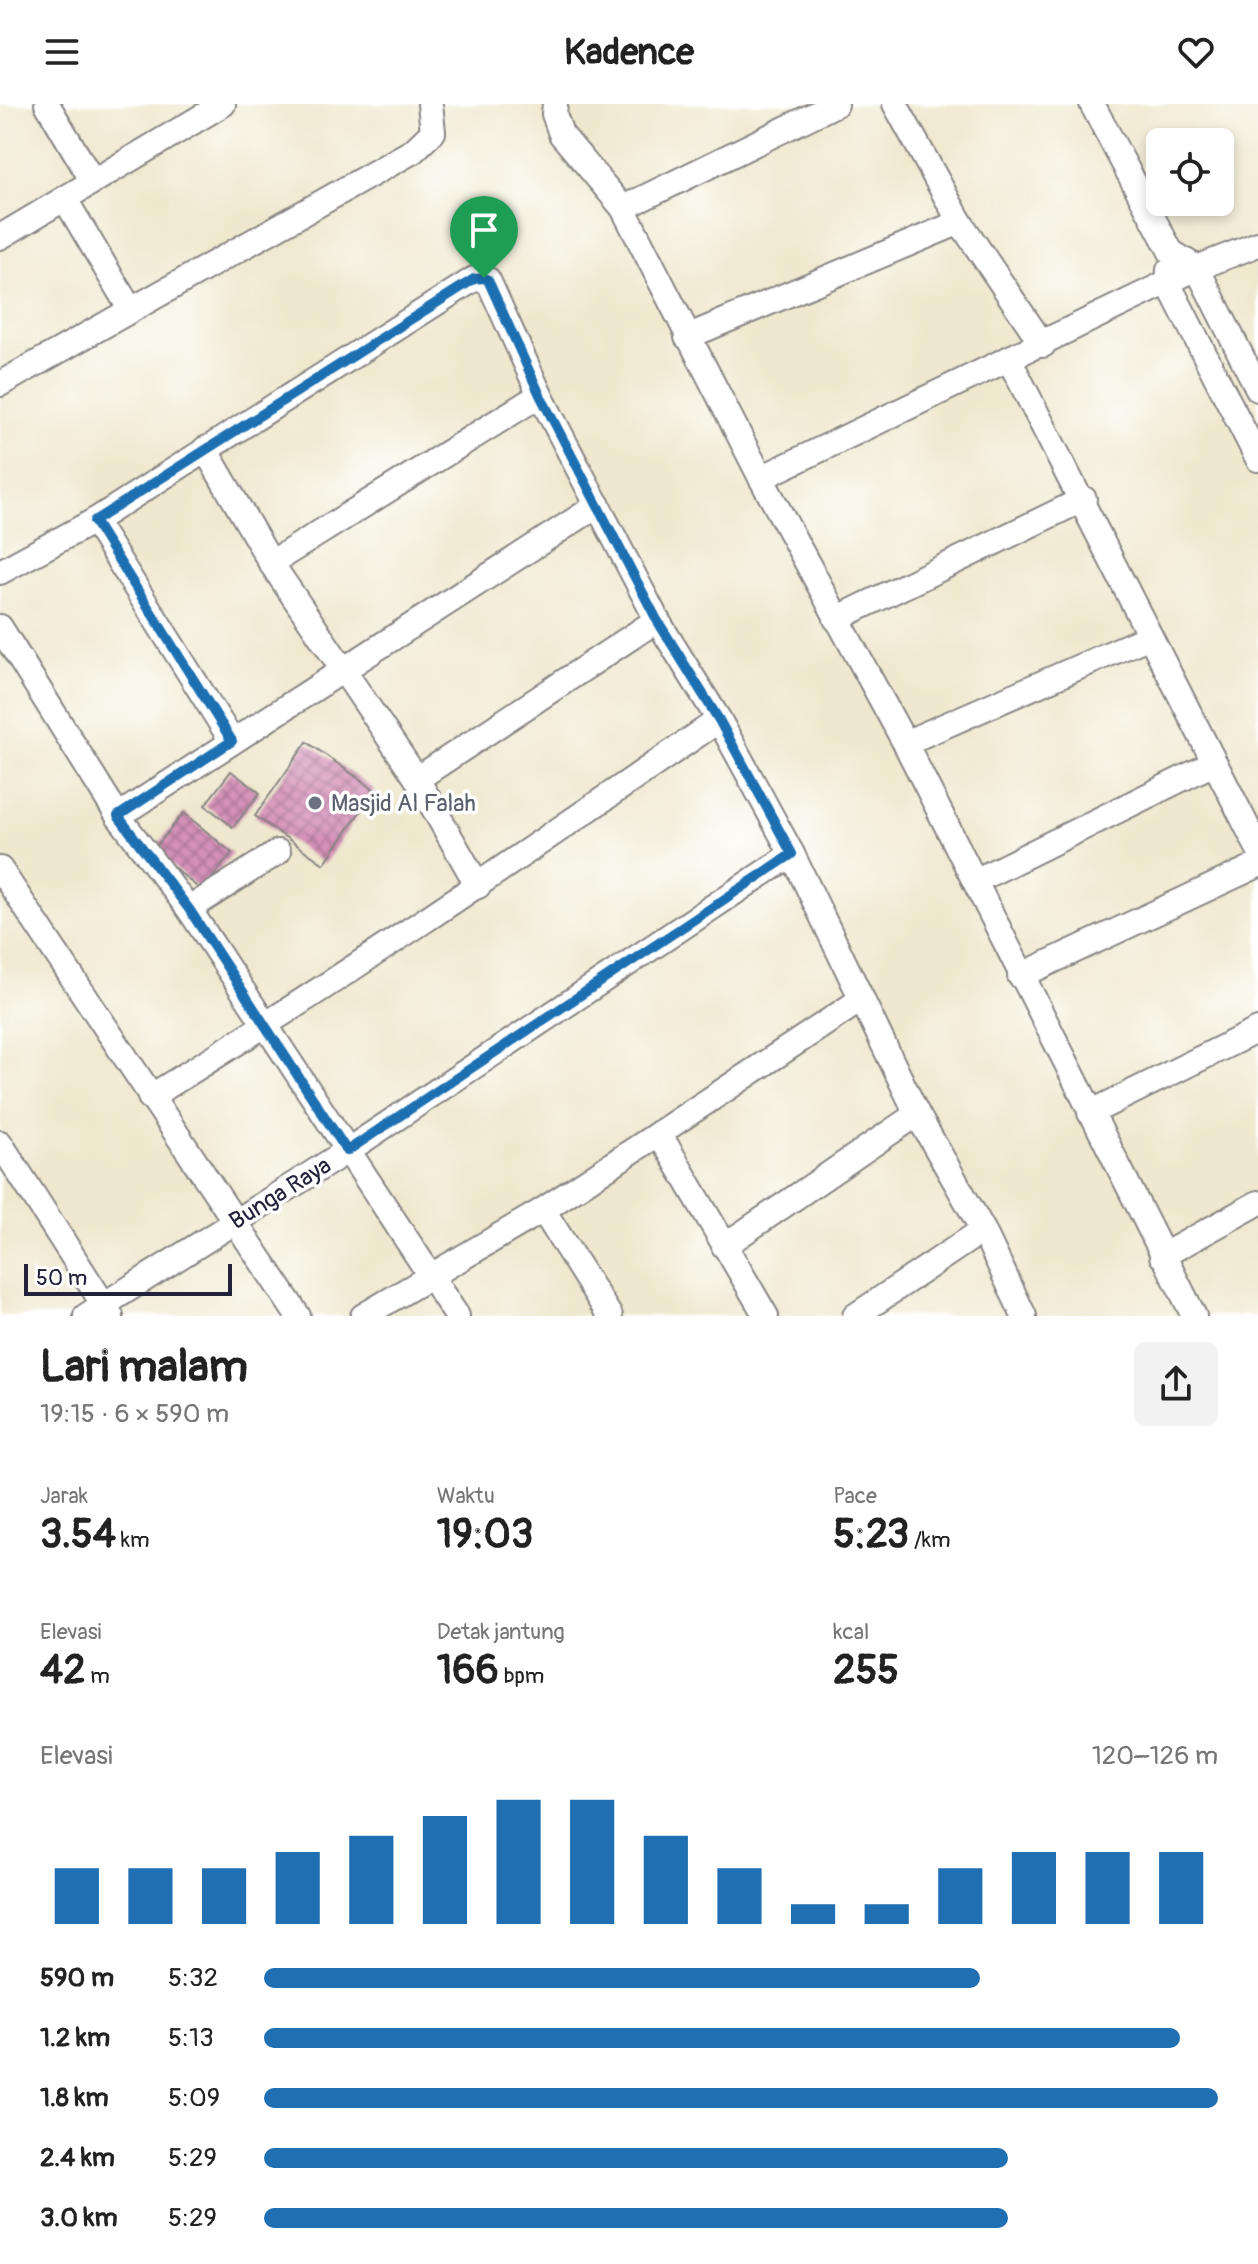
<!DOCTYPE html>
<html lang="id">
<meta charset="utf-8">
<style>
:root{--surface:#fff;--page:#f2f2f2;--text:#222;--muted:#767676;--accent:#1f6fb2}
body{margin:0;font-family:Pangolin,sans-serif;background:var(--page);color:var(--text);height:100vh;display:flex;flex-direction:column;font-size:30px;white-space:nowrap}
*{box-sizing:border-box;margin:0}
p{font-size:26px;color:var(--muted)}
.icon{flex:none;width:44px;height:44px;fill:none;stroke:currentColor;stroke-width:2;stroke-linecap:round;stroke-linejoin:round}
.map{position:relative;height:1212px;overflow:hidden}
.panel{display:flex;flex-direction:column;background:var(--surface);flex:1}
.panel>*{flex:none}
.controls{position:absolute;left:1146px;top:24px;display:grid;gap:16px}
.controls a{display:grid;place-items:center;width:88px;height:88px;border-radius:12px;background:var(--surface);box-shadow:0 4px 12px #0003;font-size:40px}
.scale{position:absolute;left:24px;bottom:20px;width:208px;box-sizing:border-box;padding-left:8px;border:4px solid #22223b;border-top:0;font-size:22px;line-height:28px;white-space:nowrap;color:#22223b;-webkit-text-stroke:6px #fff;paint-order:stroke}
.pin{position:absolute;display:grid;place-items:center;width:68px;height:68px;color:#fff;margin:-82px -34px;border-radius:50% 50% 50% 0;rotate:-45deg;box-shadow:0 0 8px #0007}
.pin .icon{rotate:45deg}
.round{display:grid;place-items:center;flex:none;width:84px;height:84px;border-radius:12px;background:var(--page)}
.headline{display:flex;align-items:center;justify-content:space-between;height:136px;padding:0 40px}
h1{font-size:44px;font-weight:800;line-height:60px}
.figures{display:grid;grid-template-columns:repeat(3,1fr);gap:12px;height:136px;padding:8px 40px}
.figures div{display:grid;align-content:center}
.figures b{font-size:40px;font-weight:800}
.figures small{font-size:22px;font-weight:400}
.figures p{font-size:22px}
.chart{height:224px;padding:16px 40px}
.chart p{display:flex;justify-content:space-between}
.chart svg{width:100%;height:144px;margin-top:8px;stroke:var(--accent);stroke-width:6}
ul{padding:0 40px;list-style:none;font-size:26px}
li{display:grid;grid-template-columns:128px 96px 1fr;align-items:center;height:60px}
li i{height:20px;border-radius:10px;background:var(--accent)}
header{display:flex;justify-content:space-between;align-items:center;height:104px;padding:0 40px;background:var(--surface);font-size:36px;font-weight:800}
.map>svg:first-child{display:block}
.building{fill:url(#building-cross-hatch)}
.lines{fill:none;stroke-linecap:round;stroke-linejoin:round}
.street-casing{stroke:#888584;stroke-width:28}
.street{stroke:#fff;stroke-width:24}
.route-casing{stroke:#fff;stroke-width:16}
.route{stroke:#1f6fb2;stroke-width:10}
.worship-dot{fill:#6b7280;stroke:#fff;stroke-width:3}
.labels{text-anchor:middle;stroke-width:7;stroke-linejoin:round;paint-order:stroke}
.worship-label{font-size:24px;fill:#5b616d;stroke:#fff;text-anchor:start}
.street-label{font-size:24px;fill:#22223b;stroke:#fff}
</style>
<header><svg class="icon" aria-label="menu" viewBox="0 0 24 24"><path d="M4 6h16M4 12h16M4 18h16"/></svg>Kadence<svg class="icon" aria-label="heart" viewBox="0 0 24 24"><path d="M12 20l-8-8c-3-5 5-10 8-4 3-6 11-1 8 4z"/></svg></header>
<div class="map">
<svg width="1258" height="1212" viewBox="0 0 1258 1212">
<defs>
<pattern id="building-cross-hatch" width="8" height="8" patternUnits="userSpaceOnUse" patternTransform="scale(2)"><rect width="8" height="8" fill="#d591b8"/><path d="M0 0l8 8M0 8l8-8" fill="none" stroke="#ac7697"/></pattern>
</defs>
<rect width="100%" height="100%" fill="#fff"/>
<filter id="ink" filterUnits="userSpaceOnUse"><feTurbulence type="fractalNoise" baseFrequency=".0125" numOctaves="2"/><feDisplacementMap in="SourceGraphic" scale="16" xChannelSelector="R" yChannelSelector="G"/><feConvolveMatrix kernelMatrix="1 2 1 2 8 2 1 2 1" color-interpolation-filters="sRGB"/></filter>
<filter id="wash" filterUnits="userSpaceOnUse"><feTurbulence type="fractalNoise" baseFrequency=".006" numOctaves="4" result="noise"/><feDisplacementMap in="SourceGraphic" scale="32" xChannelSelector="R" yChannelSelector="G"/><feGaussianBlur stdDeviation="1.8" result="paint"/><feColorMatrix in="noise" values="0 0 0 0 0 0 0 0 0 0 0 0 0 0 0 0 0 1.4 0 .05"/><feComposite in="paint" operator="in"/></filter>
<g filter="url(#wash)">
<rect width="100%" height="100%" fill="#efe8ce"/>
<g id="blocks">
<g class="building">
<path d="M307,638L375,686L324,760L255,712Z"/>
<path d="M231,667L260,689L233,723L205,701Z"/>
<path d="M184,709L232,749L202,787L153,746Z"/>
</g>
</g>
</g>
<g filter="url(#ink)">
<use href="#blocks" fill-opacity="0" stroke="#888584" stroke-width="2"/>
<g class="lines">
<defs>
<g id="street">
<path d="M47,0L92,76"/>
<path d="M555,0L554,10L561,30L623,104L761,374L905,639L1194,1212"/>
<path d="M895,0L960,118L1043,241"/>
<path d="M1092,0L1171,148L1197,164L1258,285"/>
<path d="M65,95L130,205"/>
<path d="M623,104L836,0"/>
<path d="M0,133L223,0"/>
<path d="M1169,166L1168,179L1258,355"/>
<path d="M687,233L960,118"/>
<path d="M1009,255L1258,744"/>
<path d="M0,280L413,47L433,28L430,0"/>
<path d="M205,345L271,459L417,675L478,782"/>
<path d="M761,374L1197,164L1258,140"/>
<path d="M94,417L232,637"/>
<path d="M271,459L540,291"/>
<path d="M0,468L94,417L474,175L488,176L540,291L657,516L719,616L792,750L917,1010L983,1126L1024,1212"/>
<path d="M836,515L1084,395"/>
<path d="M0,523L118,712L189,805L457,1212"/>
<path d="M905,639L1150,532"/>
<path d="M417,675L657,516"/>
<path d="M118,712L598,401"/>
<path d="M0,765L298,1212"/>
<path d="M975,777L1214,659"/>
<path d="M189,805L278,748"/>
<path d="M1020,872L1258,761"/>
<path d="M150,993C344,874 531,745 719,616"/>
<path d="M1090,1009L1258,926"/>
<path d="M659,1029L766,1212"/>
<path d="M0,1039L111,1212"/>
<path d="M543,1106L610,1212"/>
<path d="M724,1142L917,1010"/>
<path d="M1162,1152L1258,1099"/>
<path d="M86,1212L347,1047L792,750"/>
<path d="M363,1212L543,1106L862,895"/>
<path d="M855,1212L983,1126"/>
</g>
</defs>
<use href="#street" class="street-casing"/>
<use href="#street" class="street"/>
</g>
</g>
<g class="lines" filter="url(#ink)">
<defs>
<path id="route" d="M484,174L488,176L540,291L657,516L719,616L792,750L347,1047L189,805L118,712L232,637L94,417L474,175Z"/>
</defs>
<use href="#route" class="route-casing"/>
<use href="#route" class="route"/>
</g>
<circle class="worship-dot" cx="315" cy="699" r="8"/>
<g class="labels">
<g class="worship-label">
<text x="331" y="707">Masjid Al Falah</text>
</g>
<g class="street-label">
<text transform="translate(280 1089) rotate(-32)" y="8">Bunga Raya</text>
</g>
</g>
</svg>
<div class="controls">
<a><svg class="icon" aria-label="locate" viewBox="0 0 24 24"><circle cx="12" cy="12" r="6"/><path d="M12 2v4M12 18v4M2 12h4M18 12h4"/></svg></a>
</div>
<div class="scale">50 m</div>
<div class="pin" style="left:484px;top:174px;background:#1e9e55"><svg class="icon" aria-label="arrive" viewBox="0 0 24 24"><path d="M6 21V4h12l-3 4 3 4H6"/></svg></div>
</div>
<section class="panel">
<div class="headline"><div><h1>Lari malam</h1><p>19:15 · 6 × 590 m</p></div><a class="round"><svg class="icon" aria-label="share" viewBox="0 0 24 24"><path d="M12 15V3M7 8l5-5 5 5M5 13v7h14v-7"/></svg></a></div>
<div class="figures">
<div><p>Jarak</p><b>3.54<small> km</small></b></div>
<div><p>Waktu</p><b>19:03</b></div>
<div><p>Pace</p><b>5:23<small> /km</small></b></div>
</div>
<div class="figures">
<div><p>Elevasi</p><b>42<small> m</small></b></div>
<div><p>Detak jantung</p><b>166<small> bpm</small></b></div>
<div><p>kcal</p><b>255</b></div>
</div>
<div class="chart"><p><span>Elevasi</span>120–126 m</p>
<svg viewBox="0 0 160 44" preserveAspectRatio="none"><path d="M5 44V27M15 44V27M25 44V27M35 44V22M45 44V17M55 44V11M65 44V6M75 44V6M85 44V17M95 44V27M105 44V38M115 44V38M125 44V27M135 44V22M145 44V22M155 44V22"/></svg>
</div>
<ul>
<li><b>590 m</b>5:32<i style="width:75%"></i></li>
<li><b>1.2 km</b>5:13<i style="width:96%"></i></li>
<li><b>1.8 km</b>5:09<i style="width:100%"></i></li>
<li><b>2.4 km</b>5:29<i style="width:78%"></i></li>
<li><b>3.0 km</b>5:29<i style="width:78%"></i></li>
</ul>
</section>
